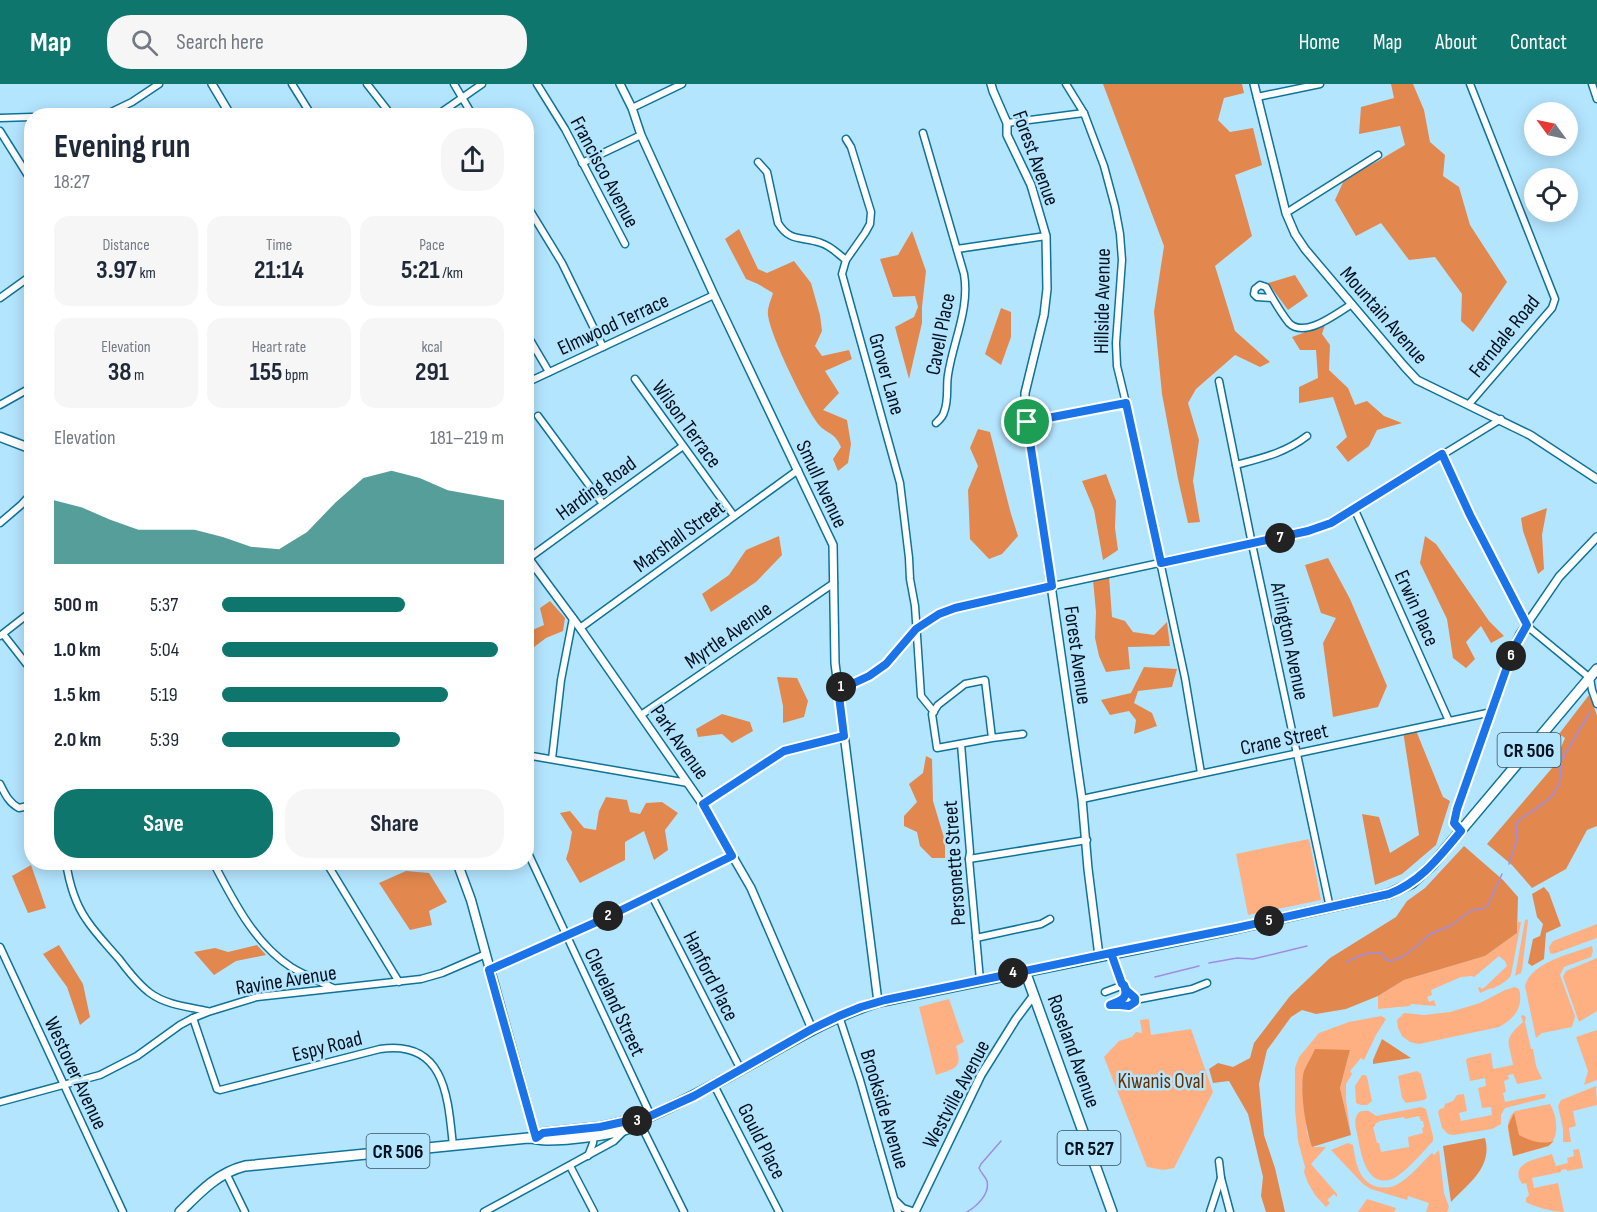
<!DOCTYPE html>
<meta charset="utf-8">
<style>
:root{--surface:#fff;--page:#f6f6f7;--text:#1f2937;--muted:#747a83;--accent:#0f766e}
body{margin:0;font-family:"Sofia Sans Condensed",sans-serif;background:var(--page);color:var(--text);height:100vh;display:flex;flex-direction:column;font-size:22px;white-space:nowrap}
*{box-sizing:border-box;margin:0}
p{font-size:20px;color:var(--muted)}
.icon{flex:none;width:33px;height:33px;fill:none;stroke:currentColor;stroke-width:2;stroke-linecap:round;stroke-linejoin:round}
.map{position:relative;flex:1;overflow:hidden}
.panel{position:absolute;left:24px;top:24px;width:510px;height:762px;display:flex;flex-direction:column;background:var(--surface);border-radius:24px;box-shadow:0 3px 15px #0003}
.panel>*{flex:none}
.needle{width:39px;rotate:303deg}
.controls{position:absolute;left:1524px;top:18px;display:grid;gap:12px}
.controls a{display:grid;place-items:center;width:54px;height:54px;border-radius:50%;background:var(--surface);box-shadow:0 3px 15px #0003;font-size:30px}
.pin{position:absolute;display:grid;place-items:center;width:51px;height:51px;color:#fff;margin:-26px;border:3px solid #fff;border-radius:50%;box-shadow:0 2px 6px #0007}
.km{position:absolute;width:30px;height:30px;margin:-15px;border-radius:50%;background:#222;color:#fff;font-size:16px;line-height:30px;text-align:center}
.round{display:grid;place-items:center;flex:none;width:63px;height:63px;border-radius:24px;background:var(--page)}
.headline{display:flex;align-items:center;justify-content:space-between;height:102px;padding:0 30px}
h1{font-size:33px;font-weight:700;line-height:45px}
.metrics{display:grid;grid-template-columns:repeat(3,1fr);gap:9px;height:102px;padding:6px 30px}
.metrics div{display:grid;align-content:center;border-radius:15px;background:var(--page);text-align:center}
.metrics b{font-size:26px;font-weight:700}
.metrics small{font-size:16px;font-weight:400}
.metrics p{font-size:16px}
.chart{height:168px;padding:12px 30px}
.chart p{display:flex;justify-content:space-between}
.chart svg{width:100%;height:108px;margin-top:6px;fill:var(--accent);opacity:.7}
.cta{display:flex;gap:12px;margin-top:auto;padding:12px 30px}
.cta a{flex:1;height:69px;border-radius:24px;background:var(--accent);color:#fff;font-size:24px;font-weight:700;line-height:69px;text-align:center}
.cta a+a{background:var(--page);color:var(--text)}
ul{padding:0 30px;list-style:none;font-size:20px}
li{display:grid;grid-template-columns:96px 72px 1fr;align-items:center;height:45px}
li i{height:15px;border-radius:8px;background:var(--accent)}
header{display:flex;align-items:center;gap:36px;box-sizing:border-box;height:84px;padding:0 30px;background:var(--accent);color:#fff}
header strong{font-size:28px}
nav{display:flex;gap:33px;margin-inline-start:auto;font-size:21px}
.search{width:420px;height:54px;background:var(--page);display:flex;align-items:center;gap:15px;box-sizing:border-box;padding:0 21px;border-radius:24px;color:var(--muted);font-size:22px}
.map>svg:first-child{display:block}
.green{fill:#feb082;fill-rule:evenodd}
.forest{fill:#e2884e}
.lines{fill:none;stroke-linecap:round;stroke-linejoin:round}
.stream{stroke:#9e8ce7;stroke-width:1.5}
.minor-casing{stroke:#0e7399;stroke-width:9}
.tertiary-casing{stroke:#0e7399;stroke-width:10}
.secondary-casing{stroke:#0e7399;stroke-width:11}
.primary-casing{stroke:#0e7399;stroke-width:12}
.minor{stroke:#fff;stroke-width:6}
.tertiary{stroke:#fff;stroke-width:7}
.secondary{stroke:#fff;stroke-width:8}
.primary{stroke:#fff;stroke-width:9}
.route-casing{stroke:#fff;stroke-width:12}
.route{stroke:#1a73e8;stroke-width:8}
.labels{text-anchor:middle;stroke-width:5;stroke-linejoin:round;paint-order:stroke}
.shield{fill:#b4e5ff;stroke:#365161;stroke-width:1.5}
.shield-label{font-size:20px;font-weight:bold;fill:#00111d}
.street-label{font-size:21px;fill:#00111d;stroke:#b4e5ff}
.park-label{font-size:21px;fill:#682f00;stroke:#b4e5ff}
</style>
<header>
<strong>Map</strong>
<div class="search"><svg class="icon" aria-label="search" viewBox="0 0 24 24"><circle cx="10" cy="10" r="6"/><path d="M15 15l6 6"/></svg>Search here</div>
<nav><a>Home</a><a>Map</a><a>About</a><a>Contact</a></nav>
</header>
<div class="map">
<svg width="1597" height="1128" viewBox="0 0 1597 1128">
<rect width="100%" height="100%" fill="#b4e5ff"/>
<g class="green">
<path d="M1309,755L1321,816L1248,831L1236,770Z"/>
<path d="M1527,835L1528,837L1522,886L1521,889L1515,892L1525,836Z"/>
<path d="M1518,838H1521L1511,891C1507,898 1499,901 1492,905L1491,904L1480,909L1478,904L1480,903L1482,905L1485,903L1507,882L1505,877L1499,872L1474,893L1472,892L1461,893L1431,906L1432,911L1427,913L1429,918L1434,916L1436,922L1411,920L1410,922L1378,925V912L1404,896L1485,872L1517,849Z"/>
<path d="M1597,840V854L1553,870L1550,869L1549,863L1553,857Z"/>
<path d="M1592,862L1593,867L1591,873L1564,883L1560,891L1575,932L1572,943L1542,949L1536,954L1525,902C1531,878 1571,870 1592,862Z"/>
<path d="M1597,874V927L1579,938L1563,893L1566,887Z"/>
<path d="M1515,903L1519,905C1524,923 1514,935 1499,943L1419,960L1410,958L1402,952L1398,944L1397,936L1404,929L1424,931L1450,928L1480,919L1505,906Z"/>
<path d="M949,915L964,958L956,962C963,984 956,984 936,991L919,923Z"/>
<path d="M1523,931L1526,933L1525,938L1531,965H1533L1536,982L1542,995L1517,1000L1515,994L1513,990L1508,991L1509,995L1504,997L1506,1008L1503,1009L1505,1018L1542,1010H1546L1545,1014L1505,1024L1501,1031V1040L1492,1045L1453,1051L1448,1050L1442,1044L1438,1028L1440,1025L1444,1024L1445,1020L1453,1017L1457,1011L1464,1010L1467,1027L1459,1029L1461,1037L1492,1031L1491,1023L1482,1024L1478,1004L1486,1002L1485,994L1470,997L1466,976L1468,974L1491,969L1493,985L1513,981C1509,956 1502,957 1523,938L1521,932Z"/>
<path d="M1381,932L1386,935L1376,951L1364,976L1361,974L1350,987L1352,990L1346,1000V1016L1351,1051L1340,1004L1350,966L1331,967L1302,1000L1307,1049L1312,1063H1326L1311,1080L1337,1110V1113L1334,1110L1327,1116L1330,1119L1326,1123L1315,1111L1308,1099L1304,1088L1305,1083L1298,1057L1295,1025V984L1299,973L1319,949L1349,938Z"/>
<path d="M1149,935L1151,951L1191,945L1213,1008L1174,1084L1163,1086L1147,1083L1104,973L1119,957L1132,953L1136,948L1142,949L1140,936Z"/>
<path d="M1597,946V996L1584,1001L1588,987L1576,953Z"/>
<path d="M1417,987L1421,990L1427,1014L1424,1016L1406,1019L1402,1014L1398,992Z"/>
<path d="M1362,991H1365L1367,993L1372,1017L1367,1021H1361L1356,1019L1355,1002Z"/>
<path d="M1596,1002L1597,1021L1573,1027L1576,1042L1569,1044L1571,1058H1563V1045L1558,1022L1561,1016Z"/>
<path d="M1550,1020C1557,1032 1560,1052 1549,1062L1513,1072C1511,1057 1502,1038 1515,1027Z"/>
<path d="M1421,1023L1426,1025L1433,1052V1057C1425,1066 1402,1092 1392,1095C1367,1104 1361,1071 1358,1054C1357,1048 1353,1037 1357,1031C1359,1026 1364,1027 1369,1027L1376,1032ZM1419,1032L1421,1037H1423L1424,1043L1422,1044L1423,1049L1408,1053L1409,1063L1381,1068L1379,1059H1377L1373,1043L1375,1042V1040L1380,1037L1404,1033L1405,1035Z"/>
<path d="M1348,1059L1353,1061C1356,1078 1358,1098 1378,1103C1384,1104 1391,1104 1396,1101C1410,1094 1421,1079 1432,1069L1434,1071L1439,1066L1444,1109L1449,1123L1447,1128H1426L1429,1119L1408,1112L1407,1116L1371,1105L1363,1100L1331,1066Z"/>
<path d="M1579,1065L1583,1084L1567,1087L1566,1085L1561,1086V1088L1532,1094L1534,1104L1558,1099L1564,1128C1555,1128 1534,1123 1526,1118V1114L1529,1111L1526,1099L1522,1100C1508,1078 1538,1075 1552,1070L1556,1082L1568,1079L1567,1074L1574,1072L1573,1066Z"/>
<path d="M1367,1115L1396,1124L1394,1128H1358Z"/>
</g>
<g class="forest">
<path d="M1103,0H1242L1244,9L1224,14L1218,36L1230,48L1253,44L1262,81L1235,91L1252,152L1215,182L1235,247L1270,278L1260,283L1235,271L1196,305L1188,319L1199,356L1193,397L1200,438L1188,439L1178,395L1162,310L1154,228L1164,162Z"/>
<path d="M1391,0H1413L1424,26L1430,58L1445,71L1443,92L1459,103L1470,141L1507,198L1473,248L1461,237L1462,210L1435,173L1409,176L1381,139L1356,152L1335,116L1345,94L1378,77L1405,61L1400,42L1359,50L1361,23L1394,14Z"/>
<path d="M739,145L758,185L767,189L794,177L811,199L820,231L822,247L815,262L822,272L849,266L852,275L825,287L839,309L823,326L847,336L851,360L848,379L838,387L833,375L841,363C834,347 828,351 819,341C806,325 770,251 768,231C767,224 771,216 773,209L758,200L746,195L725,155Z"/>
<path d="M912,147L926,187L922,223V239L909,295L895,243L914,233L918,223L915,212L893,213L880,175L898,171Z"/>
<path d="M1295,191L1308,212L1288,226L1268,199Z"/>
<path d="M1001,224L1011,228V253L1001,281L985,270Z"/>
<path d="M1325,241L1322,250L1330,261L1329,286L1348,304L1355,321L1367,317L1384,332L1402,339L1377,346L1369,362L1348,378L1336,363L1347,353L1333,313L1299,319V303L1318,294L1316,266H1300L1292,253Z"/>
<path d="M978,345L990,348L1011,430L1018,452L1002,470L989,475L970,455L968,406L978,382L970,364Z"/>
<path d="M1106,390L1116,417L1115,444L1118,466L1103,476L1094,426L1082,397Z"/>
<path d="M1547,424L1542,451L1544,485L1538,490L1523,447L1521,434Z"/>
<path d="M779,452L782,471L756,498L711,528L702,510L729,491L746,466Z"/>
<path d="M1425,452L1436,460L1489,537L1504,552L1491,559L1481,542L1466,558L1475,575L1466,584L1453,574L1447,535L1420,479Z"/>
<path d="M1328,474L1350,515L1387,602L1378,623L1333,633L1323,559L1336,534L1321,529L1305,481Z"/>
<path d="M1109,492L1112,533L1125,537L1133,548L1154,551L1167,538L1170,562L1128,563L1130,585L1106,588L1099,572L1095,554L1096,528L1093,496Z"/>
<path d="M550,517L565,534L563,547L546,554L534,563L527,566V545L530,547L544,541L540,524Z"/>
<path d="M1144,583L1177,585L1172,603L1138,607L1134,619L1152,629L1157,642L1134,650L1136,636L1129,627L1110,631L1101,616L1131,609Z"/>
<path d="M777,593L797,594L808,617L804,633L783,639V622Z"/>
<path d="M1589,611L1597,631V742L1587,746L1566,785L1532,804L1512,781L1487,760L1552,684L1565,654L1559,650Z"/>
<path d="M722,630L750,638L753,647L732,659L722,650L698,653L696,645Z"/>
<path d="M1415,644L1443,713L1450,717L1436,761L1402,790L1375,801L1362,730L1379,733L1390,769L1419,751L1403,647Z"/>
<path d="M926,672L932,675L933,717L945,757V774H932L920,762L917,748L904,742V732L917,718L909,700L923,689Z"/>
<path d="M606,713L627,716L630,728L640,730L646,719L662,718L678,729L665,746L668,766L654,776L644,747L625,758V776L580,799L566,775L569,765L572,748L560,729L570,727L584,744L596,746L599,727Z"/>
<path d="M1464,762L1503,796L1518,813L1517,849L1485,872L1404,896L1378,912L1346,925L1316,930L1302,926L1291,933L1267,966L1259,1000L1264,1051L1275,1084L1285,1128H1266L1261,1112L1263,1093L1248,1030L1229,997L1213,999L1209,985L1218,979L1233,983L1250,974L1254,959L1290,912L1330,874L1396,833L1407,817L1425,804Z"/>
<path d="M31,781L46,824L28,829L12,792Z"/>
<path d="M406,787L429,789L447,818L429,827L432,841L410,846L379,799Z"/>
<path d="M1544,803L1549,809L1561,842L1546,849L1544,875L1532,882L1528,879L1533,855L1540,852L1543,840L1537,833L1532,810Z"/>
<path d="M59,861L83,900L90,933L80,941L67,903L43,870Z"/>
<path d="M257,861L266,871L236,877L214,891L194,868L215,864L228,868Z"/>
<path d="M1382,955L1411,974L1373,980V976Z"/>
<path d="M1315,965L1350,966L1340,1004L1351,1051L1312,1063C1306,1046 1299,1004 1304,987C1307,980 1312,972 1315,965Z"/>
<path d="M1514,1029L1519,1051C1530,1057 1542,1061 1554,1057L1548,1062L1513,1072L1508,1042Z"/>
<path d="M1485,1054C1493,1083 1469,1099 1451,1118L1443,1062Z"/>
</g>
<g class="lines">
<g class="stream">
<path d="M1509,780L1517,755L1516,739C1529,727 1554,718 1559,699C1562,691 1559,683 1562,675L1590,628"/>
<path d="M1346,878C1358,873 1369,866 1383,870L1385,875L1390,877L1400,874L1416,863L1430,850L1450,842L1472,826L1482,825L1488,821L1502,790"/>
<path d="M1209,879L1237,874L1253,875L1307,862"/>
<path d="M1155,893L1199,882"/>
<path d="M967,1128C977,1122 990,1110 987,1097C985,1092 981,1089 979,1084L981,1080L1001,1057"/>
</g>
<defs>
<g id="minor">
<path d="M292,0L312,32"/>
<path d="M367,0L392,32"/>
<path d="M454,0L473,32"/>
<path d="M537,0L565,45L625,160"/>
<path d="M1066,0L1084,29L1104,82L1115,123L1120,150L1122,176L1116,259L1117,282L1126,319L1185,594L1201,689"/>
<path d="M1592,0L1597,15"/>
<path d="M1257,13L1320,0"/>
<path d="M632,24L682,0"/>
<path d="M103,32L132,18L159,0"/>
<path d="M436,32L482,0"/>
<path d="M0,34L32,33"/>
<path d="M1007,39L1084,29"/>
<path d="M0,47L32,98"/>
<path d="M923,49L964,190C970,225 953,257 948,291C946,303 949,316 944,328C943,333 939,336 936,339"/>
<path d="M846,55L851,63L871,128L870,140L865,149L846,176L842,190L900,399L909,474L910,495L915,522L921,612L934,628"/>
<path d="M758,78L767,88L778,139C790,159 803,152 821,159C831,162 838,170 846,176"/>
<path d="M582,79L641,51"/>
<path d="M526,120L562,179L603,263"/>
<path d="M1286,129L1378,71"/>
<path d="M957,165L1046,152"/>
<path d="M0,214L32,191"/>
<path d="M1272,214L1257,213L1254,210L1255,205L1260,201L1266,203C1273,215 1280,228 1289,239C1305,255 1337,229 1352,220"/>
<path d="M526,249L549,288"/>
<path d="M635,295L734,432"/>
<path d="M1219,297L1252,460L1330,824"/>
<path d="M526,299L714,211"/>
<path d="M1469,320L1552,224L1555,215L1470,0"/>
<path d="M0,321L32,303"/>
<path d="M538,332L603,420"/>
<path d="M1027,338L1126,319"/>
<path d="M1442,370L1470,431L1527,542L1590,594L1592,606L1597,620"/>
<path d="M1236,381C1262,374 1285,369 1307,352"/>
<path d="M1354,424L1449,637"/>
<path d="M0,439L21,421L32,409"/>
<path d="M529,474L683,362"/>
<path d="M580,544L798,386"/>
<path d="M3,550L32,587"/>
<path d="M0,552L32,527"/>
<path d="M838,604C855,599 870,593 884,581C892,575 898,565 905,557C919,541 935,530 955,523L1308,447L1331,439L1501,335"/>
<path d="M641,631L834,499"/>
<path d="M992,654L985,596L965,600L938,621L932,630L937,664L992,654L1023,650"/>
<path d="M961,660L970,768L969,775L980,896"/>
<path d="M526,671L688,699"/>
<path d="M552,675L561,596L573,534"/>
<path d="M0,700C5,710 9,719 19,724L32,721"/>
<path d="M1082,715L1492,628"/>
<path d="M703,721L784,667L844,652"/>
<path d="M526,750L528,769L651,1032"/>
<path d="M969,775L1087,756"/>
<path d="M66,778C69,798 75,819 86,835C95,849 108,862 119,875C128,887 138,900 150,909C166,921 189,923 207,927"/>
<path d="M213,778C233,816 254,859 291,883C304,891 319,897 333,904"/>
<path d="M326,778L399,898"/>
<path d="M652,812L741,986"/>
<path d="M976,854L1041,840L1050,835"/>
<path d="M0,863L123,1128"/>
<path d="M1111,869L1122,900L1135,916"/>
<path d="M489,886L565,852L733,772"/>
<path d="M1105,908L1121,902L1122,900"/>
<path d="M1135,916L1192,905L1207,899"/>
<path d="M1113,920L1124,914L1126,906"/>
<path d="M1110,921H1122L1129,922L1133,920L1135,916"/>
<path d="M839,932L860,996L898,1128"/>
<path d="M193,934L217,1005L220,1006L380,965C446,955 448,1015 453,1062"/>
<path d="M714,1001L779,1128"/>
<path d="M0,1018L100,991L137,972L180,941L193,934L208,928L257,913L421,895L442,889L486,870"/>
<path d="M639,1037L684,1128"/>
<path d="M588,1072L593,1059L594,1050"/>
<path d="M1219,1077L1221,1094L1230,1128"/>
<path d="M570,1082L594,1128"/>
<path d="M226,1089L245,1128"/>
<path d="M896,1117L903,1124L915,1128"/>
<path d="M484,1128L614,1057L623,1048"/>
<path d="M1210,1128L1221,1094"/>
</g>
<g id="tertiary">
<path d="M212,0L231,32"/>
<path d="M620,0L632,24L641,51L714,211L833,461L835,579L878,918"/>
<path d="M991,0L993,7L1007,39V51L1031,101L1046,152L1047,205L1044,231L1025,309V322L1082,715L1088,785L1099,872"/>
<path d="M1254,0L1286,129L1295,150L1305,165L1404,282L1417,296L1530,351L1597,395"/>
<path d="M526,471L580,544L703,721L751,804L812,945"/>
<path d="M1461,747L1454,739L1457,725L1513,566L1520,550L1559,493L1597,453"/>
<path d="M915,1128L981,991L1016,935L1034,911"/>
</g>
<g id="secondary">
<path d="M0,353L32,365"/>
<path d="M457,778L471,816L536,1054"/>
</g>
<g id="primary">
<path d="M1025,887L1112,1128"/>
<path d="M536,1054L543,1049L600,1043L632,1036L639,1037"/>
<path d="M180,1128C199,1109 217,1089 245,1082L528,1054C535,1054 540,1056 547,1056C566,1056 617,1051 632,1043C635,1042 637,1040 639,1037C675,1022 709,1004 742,985C788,960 828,934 878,918L1224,847L1389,810L1412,799L1432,781L1597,585"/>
</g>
</defs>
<use href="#minor" class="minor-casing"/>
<use href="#tertiary" class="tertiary-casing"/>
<use href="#secondary" class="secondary-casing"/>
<use href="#primary" class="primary-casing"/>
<use href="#minor" class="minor"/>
<use href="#tertiary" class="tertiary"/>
<use href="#secondary" class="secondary"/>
<use href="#primary" class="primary"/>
</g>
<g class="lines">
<defs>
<path id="route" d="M1027,338L1052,502L955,524L939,530L916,545L886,580L869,592L854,599L838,604L844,652L784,667L703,720L732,772L601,836L489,886L536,1054L543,1049L600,1043L632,1036L639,1037L694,1012L812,945L839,932L861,923L885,916L1111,869L1122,900L1124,901L1126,906L1135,914V918L1129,922L1120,921H1110C1121,916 1129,915 1124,901L1122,900L1111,869L1236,844L1389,810C1421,798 1440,772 1461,747L1454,739L1457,725L1513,566L1527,541L1470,431L1442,370L1331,439L1308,447L1161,479L1126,319L1027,338"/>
</defs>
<use href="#route" class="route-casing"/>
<use href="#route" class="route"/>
</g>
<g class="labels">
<g class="shield">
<rect x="1497.5" y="649" width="63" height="34" rx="4.5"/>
<rect x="1057.5" y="1047" width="63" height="34" rx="4.5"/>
<rect x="366.5" y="1050" width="63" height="34" rx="4.5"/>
</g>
<g class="shield-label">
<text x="1529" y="673">CR 506</text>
<text x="1089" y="1071">CR 527</text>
<text x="398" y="1074">CR 506</text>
</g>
<g class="street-label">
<text transform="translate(1036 74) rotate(70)" y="7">Forest Avenue</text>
<text transform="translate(605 88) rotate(62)" y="7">Francisco Avenue</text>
<text transform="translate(1102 217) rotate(-89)" y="7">Hillside Avenue</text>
<text transform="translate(1384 231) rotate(49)" y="7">Mountain Avenue</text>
<text transform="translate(613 240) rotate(-25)" y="7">Elmwood Terrace</text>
<text transform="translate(940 250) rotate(-79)" y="7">Cavell Place</text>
<text transform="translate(1504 252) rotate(-51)" y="7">Ferndale Road</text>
<text transform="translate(887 290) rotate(74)" y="7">Grover Lane</text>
<text transform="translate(687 340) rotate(54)" y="7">Wilson Terrace</text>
<text transform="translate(822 400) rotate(65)" y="7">Smull Avenue</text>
<text transform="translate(596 404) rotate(-36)" y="7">Harding Road</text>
<text transform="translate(679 452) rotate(-36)" y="7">Marshall Street</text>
<text transform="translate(1417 524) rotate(66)" y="7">Erwin Place</text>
<text transform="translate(728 551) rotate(-35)" y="7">Myrtle Avenue</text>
<text transform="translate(1290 557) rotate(78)" y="7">Arlington Avenue</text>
<text transform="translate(1078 571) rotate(82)" y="7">Forest Avenue</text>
<text transform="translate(1284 655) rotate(-12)" y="7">Crane Street</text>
<text transform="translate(680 658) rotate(55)" y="7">Park Avenue</text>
<text transform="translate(954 779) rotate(-94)" y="7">Personette Street</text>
<text transform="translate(711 892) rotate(63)" y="7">Hanford Place</text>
<text transform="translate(286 896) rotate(-9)" y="7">Ravine Avenue</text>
<text transform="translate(615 918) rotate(65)" y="7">Cleveland Street</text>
<text transform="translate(327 962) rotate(-14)" y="7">Espy Road</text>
<text transform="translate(1074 967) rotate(70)" y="7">Roseland Avenue</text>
<text transform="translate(76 989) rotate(65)" y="7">Westover Avenue</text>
<text transform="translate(956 1010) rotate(-62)" y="7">Westville Avenue</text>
<text transform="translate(885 1025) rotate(73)" y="7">Brookside Avenue</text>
<text transform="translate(762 1057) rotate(63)" y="7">Gould Place</text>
</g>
<g class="park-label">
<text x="1161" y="1004">Kiwanis Oval</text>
</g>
</g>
</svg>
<div class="controls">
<a><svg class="needle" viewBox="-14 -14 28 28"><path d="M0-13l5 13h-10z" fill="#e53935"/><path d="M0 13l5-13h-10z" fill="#747a83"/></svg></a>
<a><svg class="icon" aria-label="locate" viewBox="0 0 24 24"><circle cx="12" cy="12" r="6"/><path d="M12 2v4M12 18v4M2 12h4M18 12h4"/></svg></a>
</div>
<div class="pin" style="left:1027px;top:338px;background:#1e9e55"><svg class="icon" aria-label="arrive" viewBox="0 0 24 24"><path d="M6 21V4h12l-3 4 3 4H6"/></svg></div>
<b class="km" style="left:841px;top:603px">1</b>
<b class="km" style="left:608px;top:832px">2</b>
<b class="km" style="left:637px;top:1037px">3</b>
<b class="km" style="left:1013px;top:889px">4</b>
<b class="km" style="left:1269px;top:837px">5</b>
<b class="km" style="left:1511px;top:572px">6</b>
<b class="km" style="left:1280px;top:454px">7</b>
<section class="panel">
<div class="headline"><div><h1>Evening run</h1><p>18:27</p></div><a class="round"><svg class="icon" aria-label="share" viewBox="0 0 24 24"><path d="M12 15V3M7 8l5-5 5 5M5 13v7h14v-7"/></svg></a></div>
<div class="metrics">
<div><p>Distance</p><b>3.97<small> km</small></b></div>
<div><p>Time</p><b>21:14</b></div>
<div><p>Pace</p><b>5:21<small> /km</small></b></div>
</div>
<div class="metrics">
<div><p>Elevation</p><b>38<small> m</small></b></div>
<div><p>Heart rate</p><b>155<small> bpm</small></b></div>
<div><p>kcal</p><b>291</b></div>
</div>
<div class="chart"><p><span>Elevation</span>181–219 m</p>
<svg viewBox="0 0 160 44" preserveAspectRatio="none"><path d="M0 44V18L10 21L20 26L30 30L40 30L50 30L60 33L70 37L80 38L90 31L100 19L110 9L120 6L130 9L140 14L150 16L160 18V44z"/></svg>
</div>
<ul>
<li><b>500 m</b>5:37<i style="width:65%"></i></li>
<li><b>1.0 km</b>5:04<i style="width:98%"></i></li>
<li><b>1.5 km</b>5:19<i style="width:80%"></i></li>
<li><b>2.0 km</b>5:39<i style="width:63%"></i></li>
</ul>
<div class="cta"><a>Save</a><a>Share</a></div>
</section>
</div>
